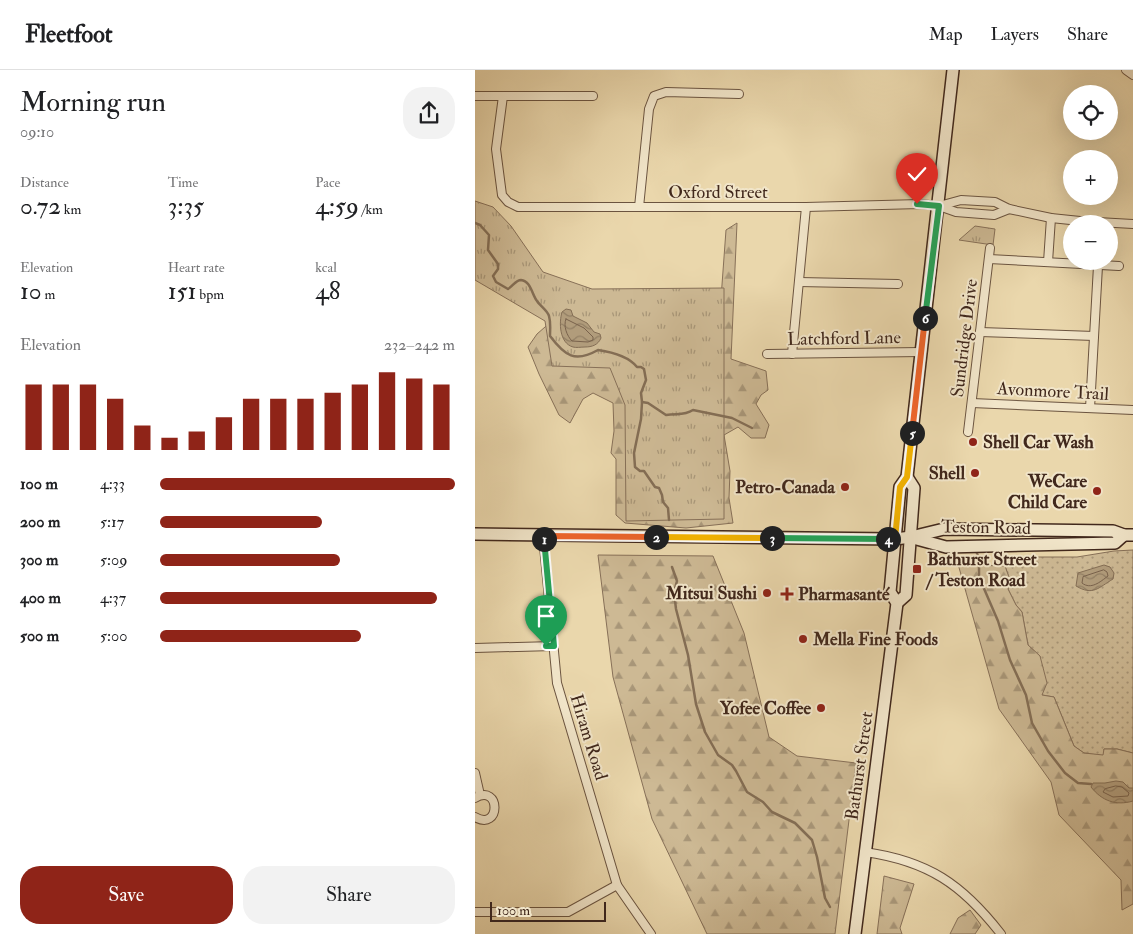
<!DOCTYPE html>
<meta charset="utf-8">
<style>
:root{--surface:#fff;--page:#f2f2f2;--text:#202124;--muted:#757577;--line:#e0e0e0;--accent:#8f2418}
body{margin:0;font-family:"IM FELL Double Pica",serif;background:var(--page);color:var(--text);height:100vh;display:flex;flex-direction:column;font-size:19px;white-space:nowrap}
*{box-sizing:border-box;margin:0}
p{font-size:16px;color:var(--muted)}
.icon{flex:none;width:28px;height:28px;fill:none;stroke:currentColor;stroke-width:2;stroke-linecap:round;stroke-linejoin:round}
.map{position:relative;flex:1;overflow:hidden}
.details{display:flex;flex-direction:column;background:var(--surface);width:475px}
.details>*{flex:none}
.buttons{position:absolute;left:588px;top:15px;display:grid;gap:10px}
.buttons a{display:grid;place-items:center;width:55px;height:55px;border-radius:50%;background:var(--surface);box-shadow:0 5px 20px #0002;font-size:25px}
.scale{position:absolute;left:15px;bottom:12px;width:116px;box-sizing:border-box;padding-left:5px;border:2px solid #41281c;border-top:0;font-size:14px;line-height:18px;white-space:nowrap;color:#41281c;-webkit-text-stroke:4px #f1e5c9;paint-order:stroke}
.pin{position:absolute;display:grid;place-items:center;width:42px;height:42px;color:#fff;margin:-51px -21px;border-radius:50% 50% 50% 0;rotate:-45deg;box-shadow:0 0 5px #0007}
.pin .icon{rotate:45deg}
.km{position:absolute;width:25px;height:25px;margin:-12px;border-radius:50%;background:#222;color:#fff;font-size:14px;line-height:25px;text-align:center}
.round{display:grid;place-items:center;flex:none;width:52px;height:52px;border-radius:20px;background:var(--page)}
.head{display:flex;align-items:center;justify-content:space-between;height:85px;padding:0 20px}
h1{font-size:28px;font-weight:600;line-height:38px}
.stats{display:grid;grid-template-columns:repeat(3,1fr);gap:8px;height:85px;padding:5px 20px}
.stats div{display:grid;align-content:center}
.stats b{font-size:25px;font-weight:600}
.stats small{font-size:14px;font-weight:400}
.stats p{font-size:14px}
.chart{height:140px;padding:10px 20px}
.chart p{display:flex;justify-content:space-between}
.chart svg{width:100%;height:90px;margin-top:5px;stroke:var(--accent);stroke-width:6}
.button{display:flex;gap:10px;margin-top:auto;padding:10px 20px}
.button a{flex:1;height:58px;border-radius:20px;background:var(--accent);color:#fff;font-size:20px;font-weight:600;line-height:58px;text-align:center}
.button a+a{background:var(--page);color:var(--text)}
ul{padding:0 20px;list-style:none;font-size:16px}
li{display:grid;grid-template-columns:80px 60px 1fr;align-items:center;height:38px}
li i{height:12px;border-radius:6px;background:var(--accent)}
header{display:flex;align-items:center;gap:30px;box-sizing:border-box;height:70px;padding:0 25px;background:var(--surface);border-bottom:1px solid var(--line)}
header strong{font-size:24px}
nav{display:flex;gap:28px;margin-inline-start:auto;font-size:18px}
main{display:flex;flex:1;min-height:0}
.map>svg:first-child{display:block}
.grass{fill:url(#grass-dots);stroke:#877058}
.forest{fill:url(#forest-firs);stroke:#877058}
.park{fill:url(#park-tufts);stroke:#877058}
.water{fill:url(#water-waves);stroke:#846e55}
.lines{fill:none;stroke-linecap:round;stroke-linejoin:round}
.shore{stroke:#79624c;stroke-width:1}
.stream{stroke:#846e55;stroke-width:2.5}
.minor-casing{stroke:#6b5440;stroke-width:10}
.secondary-casing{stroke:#41281c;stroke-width:14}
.minor{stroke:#f1e5c9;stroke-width:8}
.secondary{stroke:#f1e5c9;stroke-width:11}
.split-1-casing{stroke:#fff;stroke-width:10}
.split-2-casing{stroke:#fff;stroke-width:10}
.split-3-casing{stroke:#fff;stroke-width:10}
.split-4-casing{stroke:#fff;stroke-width:10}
.split-5-casing{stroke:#fff;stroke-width:10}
.split-6-casing{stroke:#fff;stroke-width:10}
.split-7-casing{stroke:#fff;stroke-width:10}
.split-1{stroke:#22a559;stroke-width:6}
.split-2{stroke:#f0652b;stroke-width:6}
.split-3{stroke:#f5b400;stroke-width:6}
.split-4{stroke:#22a559;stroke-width:6}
.split-5{stroke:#f5b400;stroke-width:6}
.split-6{stroke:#f0652b;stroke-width:6}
.split-7{stroke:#22a559;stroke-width:6}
.poi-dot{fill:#8f2418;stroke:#f1e5c9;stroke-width:2}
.labels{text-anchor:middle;stroke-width:4;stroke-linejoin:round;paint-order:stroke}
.street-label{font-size:18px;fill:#41281c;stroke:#f1e5c9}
.poi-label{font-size:18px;font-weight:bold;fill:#41281c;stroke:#f1e5c9;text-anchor:end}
</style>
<header>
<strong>Fleetfoot</strong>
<nav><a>Map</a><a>Layers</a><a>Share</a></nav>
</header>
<main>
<section class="details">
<div class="head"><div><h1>Morning run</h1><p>09:10</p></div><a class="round"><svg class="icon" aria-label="share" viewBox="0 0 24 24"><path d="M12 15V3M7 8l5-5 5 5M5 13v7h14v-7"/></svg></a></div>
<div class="stats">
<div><p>Distance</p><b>0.72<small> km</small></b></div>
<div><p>Time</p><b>3:35</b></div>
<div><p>Pace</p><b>4:59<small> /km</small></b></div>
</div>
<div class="stats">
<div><p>Elevation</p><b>10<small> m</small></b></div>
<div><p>Heart rate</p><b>151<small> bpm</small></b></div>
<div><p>kcal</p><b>48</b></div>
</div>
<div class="chart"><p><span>Elevation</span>232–242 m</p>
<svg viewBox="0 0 160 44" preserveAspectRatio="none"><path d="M5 44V12M15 44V12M25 44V12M35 44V19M45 44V32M55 44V38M65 44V35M75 44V28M85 44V19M95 44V19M105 44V19M115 44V16M125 44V12M135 44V6M145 44V9M155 44V12"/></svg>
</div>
<ul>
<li><b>100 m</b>4:33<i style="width:100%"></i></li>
<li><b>200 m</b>5:17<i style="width:55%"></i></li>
<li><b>300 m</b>5:09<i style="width:61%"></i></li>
<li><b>400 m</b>4:37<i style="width:94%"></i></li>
<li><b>500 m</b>5:00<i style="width:68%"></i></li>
</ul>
<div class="button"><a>Save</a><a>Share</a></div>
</section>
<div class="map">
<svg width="658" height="864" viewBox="0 0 658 864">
<defs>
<pattern id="grass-dots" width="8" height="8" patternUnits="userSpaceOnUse" patternTransform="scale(1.25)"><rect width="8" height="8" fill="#cdb994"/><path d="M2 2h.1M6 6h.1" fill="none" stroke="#a89678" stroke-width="1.8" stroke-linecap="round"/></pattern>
<pattern id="forest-firs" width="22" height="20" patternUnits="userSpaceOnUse" patternTransform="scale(1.25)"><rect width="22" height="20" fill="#cdb994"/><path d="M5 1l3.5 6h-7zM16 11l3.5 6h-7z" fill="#a89678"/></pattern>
<pattern id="park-tufts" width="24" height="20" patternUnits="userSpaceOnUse" patternTransform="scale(1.25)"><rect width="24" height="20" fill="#cdb994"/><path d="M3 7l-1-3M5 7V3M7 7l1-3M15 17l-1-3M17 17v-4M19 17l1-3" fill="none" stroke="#a89678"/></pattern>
<pattern id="water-waves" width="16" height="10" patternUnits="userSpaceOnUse" patternTransform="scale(1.25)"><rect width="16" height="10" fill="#b19c7b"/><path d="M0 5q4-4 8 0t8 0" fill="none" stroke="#927f64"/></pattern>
</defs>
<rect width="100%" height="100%" fill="#ead7ac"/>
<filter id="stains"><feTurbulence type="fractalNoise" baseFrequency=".004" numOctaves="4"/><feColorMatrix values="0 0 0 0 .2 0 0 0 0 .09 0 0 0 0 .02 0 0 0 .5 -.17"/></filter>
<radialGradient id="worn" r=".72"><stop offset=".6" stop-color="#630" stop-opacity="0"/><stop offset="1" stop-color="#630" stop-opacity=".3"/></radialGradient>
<path class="grass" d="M658,480V683L642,679H629V686L609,683L599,676L579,627L567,625L565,586L553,575L547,542L541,535L533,519L536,513L530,496L532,487H602L639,481Z"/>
<g class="forest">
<path d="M262,153L256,289L291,301L293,320L286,325L281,334L294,355L290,368H276L263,357L249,365L255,401L254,428L258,453L211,458L150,453L141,445V389L136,383L139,361L138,333L118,323L108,329L95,353L84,345L64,304L53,277L62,264L78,250L241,297L251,160Z"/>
<path d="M123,485L238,486L269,563L294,667L322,686L381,693L360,864H232L177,749L138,607Z"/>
<path d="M483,494L530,496L536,513L533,519L541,535L547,542L553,575L565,586L572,613L567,625L579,627L599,676L609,683L628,685L629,679H642L658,683V834L647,840L646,810L584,745L576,712L524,639Z"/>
<path d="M409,806L439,814L425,858L427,864H402Z"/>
<path d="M495,840L506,855L500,864H475L483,848Z"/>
</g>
<g class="park">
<path d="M0,131L18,137L36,156L68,202L117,219L249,218V449L151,451L150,335L135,298L77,296L70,251L0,210Z"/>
<path d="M500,156L520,159L518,175L484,170Z"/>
</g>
<g class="water">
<path d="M91,239L96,240L98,246L112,253L119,262L125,264L126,268C123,275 117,277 110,277C106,277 101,278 98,277C84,273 84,252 87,242Z"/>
<path d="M629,495L635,497L639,503L638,509C623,518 618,526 601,516L603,503Z"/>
<path d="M641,711L648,712L654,718H658V731C641,736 627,731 616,717L618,713H630Z"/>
</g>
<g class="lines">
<g class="shore">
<path d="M91,249L109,258L118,267V270L113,272L97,271C92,266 88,256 91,249Z"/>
<path d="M629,500L632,502L633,506C625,512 616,520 607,513L608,507Z"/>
<path d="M641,716L647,717L654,723L653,726L638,727L628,722L630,719Z"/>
</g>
<g class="stream">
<path d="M0,153L5,155L14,165L13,180L23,194V199L18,206L21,212L33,219C38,216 41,210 46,210C56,211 57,225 62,231C65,236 72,240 74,246C76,253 75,259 75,266C90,286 100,293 123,280C137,282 154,287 162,297H166L169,299L171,310L166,323L167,332L166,349L159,383L160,397L165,401H169L180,417L184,418L187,425L188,432L193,438L194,450"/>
<path d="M167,332L173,333L191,345C202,343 209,346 218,340L257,348L277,358"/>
<path d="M501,480L504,490V507L523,551L535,590L551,625L557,653L573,681L590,703L603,713L616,714"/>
<path d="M197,497L202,511L199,522L201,539L213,585L221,634L230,662L243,685L257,695L261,701L272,722L288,732L297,742L320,753L337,770L342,787L350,828L355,837"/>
</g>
<defs>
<g id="minor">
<path d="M651,0L658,5"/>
<path d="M0,26H118"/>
<path d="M28,26L21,79L27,125L33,132L43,137H331L445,134L464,136L481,142L519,145L534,139"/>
<path d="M464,136L486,130L520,132L534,139L576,148L605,151L658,154"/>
<path d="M164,137L174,39L179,26L191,22L264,24"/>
<path d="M514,189L644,196"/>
<path d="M573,192L576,148"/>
<path d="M324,212L423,214"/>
<path d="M505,262L619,266"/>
<path d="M292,284L446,282"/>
<path d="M317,284L331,137"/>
<path d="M497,333L658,340"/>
<path d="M615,338L623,196"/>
<path d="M493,362L515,178"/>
<path d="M68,466L82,613L142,815L176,864"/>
<path d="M0,578L79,576"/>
<path d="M0,703L5,725"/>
<path d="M0,728C26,713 26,762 0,747"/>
<path d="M390,782C453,791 487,814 526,864"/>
<path d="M0,842H93L142,815"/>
</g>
<g id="secondary">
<path d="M0,464L420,469L436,467L469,459L638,461L649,465H658"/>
<path d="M438,468L471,477L640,473L649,465"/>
<path d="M422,533L431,525L439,418L432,407"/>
<path d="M380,864L422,533L415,522L425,417L432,407L478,0"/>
</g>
</defs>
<use href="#minor" class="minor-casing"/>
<use href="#secondary" class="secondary-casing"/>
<use href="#minor" class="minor"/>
<use href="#secondary" class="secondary"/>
</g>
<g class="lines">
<defs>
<path id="split-1" d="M69,469L79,576H71"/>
<path id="split-2" d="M69,469L68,466L181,467"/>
<path id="split-3" d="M181,467L297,468"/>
<path id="split-4" d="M297,468L413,469"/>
<path id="split-5" d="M413,469H420L425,417L432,407L437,363"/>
<path id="split-6" d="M437,363L450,248"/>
<path id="split-7" d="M442,134L464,136L450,248"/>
</defs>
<use href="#split-1" class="split-1-casing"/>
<use href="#split-2" class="split-2-casing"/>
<use href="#split-3" class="split-3-casing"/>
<use href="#split-4" class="split-4-casing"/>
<use href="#split-5" class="split-5-casing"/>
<use href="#split-6" class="split-6-casing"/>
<use href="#split-7" class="split-7-casing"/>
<use href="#split-1" class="split-1"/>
<use href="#split-2" class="split-2"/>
<use href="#split-3" class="split-3"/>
<use href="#split-4" class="split-4"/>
<use href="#split-5" class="split-5"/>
<use href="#split-6" class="split-6"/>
<use href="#split-7" class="split-7"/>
</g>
<g class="poi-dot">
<circle cx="498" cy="372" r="5"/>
<circle cx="500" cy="403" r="5"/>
<circle cx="370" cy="417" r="5"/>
<circle cx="622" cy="421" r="5"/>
<rect x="437" y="494" width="10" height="10" rx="2.5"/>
<circle cx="292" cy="523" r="5"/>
<path d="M309.5 516.5h5v5h5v5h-5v5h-5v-5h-5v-5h5z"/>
<circle cx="328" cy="569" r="5"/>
<circle cx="346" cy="638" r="5"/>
</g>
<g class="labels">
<g class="street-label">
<text x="243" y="128">Oxford Street</text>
<text transform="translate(369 268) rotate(-1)" y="6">Latchford Lane</text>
<text transform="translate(489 268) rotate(-83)" y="6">Sundridge Drive</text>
<text transform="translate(578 321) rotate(3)" y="6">Avonmore Trail</text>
<text transform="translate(511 457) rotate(1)" y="6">Teston Road</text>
<text transform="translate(114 667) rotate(73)" y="6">Hiram Road</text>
<text transform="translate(384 696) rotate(-82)" y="6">Bathurst Street</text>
</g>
<g class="poi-label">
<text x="508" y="378" text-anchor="start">Shell Car Wash</text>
<text x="490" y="409">Shell</text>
<text x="612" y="417">WeCare<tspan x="612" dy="21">Child Care</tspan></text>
<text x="360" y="423">Petro-Canada</text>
<text x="452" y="495" text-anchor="start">Bathurst Street<tspan x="452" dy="21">/ Teston Road</tspan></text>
<text x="282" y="529">Mitsui Sushi</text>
<text x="323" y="530" text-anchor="start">Pharmasanté</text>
<text x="338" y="575" text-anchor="start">Mella Fine Foods</text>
<text x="336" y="644">Yofee Coffee</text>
</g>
</g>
<rect width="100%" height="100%" filter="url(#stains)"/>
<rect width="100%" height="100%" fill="url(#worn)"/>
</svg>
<div class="buttons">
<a><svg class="icon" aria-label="locate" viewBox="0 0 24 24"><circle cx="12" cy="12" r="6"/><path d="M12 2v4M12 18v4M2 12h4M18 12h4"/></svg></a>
<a>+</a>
<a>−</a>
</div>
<div class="scale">100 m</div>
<div class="pin" style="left:71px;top:576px;background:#1e9e55"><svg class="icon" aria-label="arrive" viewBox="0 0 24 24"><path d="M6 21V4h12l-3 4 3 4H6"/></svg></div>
<div class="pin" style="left:442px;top:134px;background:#d93025"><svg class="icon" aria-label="check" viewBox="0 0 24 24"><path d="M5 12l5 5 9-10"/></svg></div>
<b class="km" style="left:69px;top:469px">1</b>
<b class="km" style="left:181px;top:467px">2</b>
<b class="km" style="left:297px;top:468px">3</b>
<b class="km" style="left:413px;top:469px">4</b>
<b class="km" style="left:437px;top:363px">5</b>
<b class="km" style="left:450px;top:248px">6</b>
</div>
</main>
